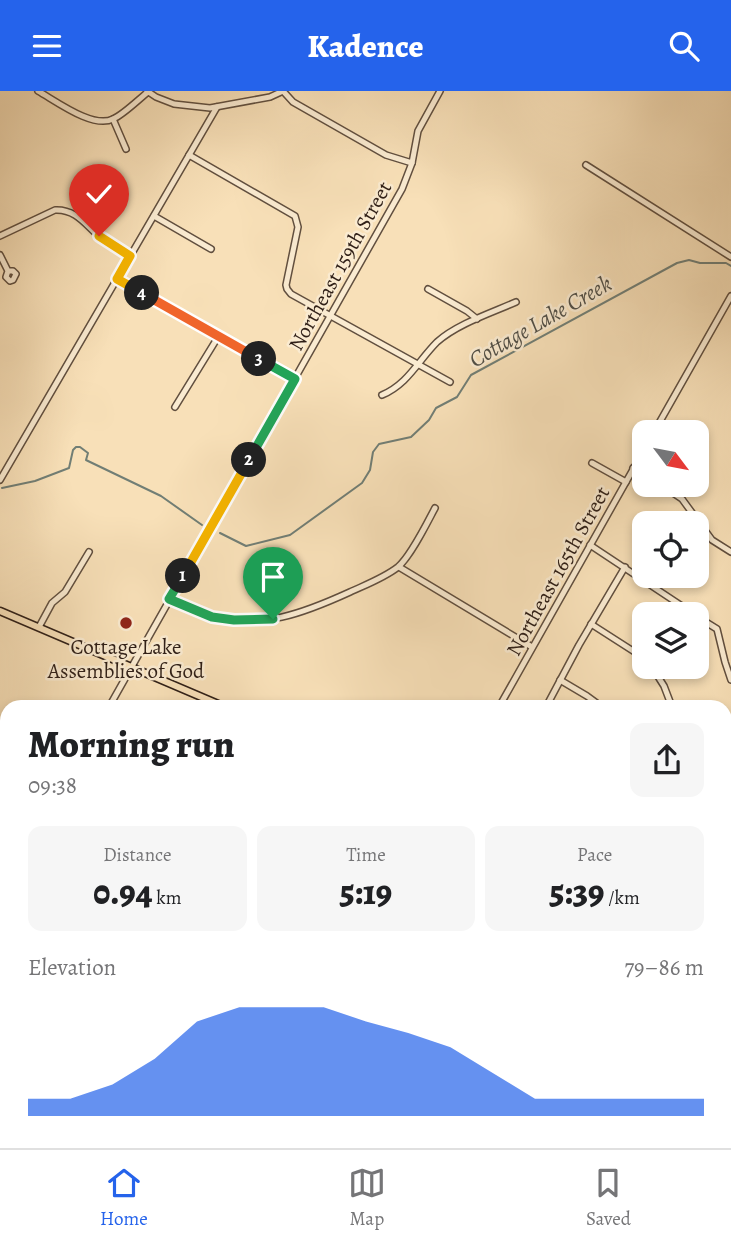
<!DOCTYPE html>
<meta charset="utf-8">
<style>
:root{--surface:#fff;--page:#f6f6f6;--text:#202124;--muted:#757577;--line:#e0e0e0;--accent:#2563eb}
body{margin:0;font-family:Alegreya,serif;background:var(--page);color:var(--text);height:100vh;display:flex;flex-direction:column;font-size:26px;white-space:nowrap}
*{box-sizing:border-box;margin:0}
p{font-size:23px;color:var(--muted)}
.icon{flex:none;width:38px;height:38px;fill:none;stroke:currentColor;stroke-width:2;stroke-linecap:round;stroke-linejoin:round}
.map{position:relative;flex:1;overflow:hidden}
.sheet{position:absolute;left:0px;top:609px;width:732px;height:448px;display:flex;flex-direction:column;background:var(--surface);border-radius:21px 21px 0 0;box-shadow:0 4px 10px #0003}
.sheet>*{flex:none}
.needle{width:46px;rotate:122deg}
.controls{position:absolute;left:632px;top:329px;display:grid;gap:14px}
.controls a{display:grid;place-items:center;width:77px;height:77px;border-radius:14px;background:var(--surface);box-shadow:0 4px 10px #0003;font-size:35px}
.pin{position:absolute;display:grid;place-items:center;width:60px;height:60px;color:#fff;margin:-72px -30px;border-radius:50% 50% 50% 0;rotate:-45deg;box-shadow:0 0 7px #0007}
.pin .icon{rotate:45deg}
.km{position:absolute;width:35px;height:35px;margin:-18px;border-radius:50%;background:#222;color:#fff;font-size:19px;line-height:35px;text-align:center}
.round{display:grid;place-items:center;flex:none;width:74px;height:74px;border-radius:14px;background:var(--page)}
.summary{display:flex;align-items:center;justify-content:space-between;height:119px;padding:0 28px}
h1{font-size:38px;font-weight:800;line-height:52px}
.figures{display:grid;grid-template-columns:repeat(3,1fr);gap:10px;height:119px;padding:7px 28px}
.figures div{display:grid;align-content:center;border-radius:14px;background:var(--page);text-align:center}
.figures b{font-size:35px;font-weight:800}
.figures small{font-size:19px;font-weight:400}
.figures p{font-size:19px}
.chart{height:196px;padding:14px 28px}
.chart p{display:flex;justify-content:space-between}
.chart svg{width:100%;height:126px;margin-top:7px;fill:var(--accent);opacity:.7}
header{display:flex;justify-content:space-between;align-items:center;height:91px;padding:0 28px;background:var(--accent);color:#fff;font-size:32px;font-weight:800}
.tab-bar{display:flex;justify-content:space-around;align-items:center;height:98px;border-top:2px solid var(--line);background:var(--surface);font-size:19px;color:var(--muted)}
.tab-bar a{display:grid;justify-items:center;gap:4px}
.tab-bar .selected{color:var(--accent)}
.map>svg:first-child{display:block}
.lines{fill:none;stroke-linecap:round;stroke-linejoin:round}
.stream{stroke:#717e75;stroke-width:2}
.minor-casing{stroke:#614f3f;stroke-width:8}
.major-casing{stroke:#2f1f17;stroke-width:9}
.minor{stroke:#faebd1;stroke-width:5}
.major{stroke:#f8e0b8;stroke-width:6}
.split-1-casing{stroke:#fff;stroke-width:14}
.split-2-casing{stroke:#fff;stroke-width:14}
.split-3-casing{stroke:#fff;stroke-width:14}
.split-4-casing{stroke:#fff;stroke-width:14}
.split-5-casing{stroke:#fff;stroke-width:14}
.split-1{stroke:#22a559;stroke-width:9}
.split-2{stroke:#f5b400;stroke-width:9}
.split-3{stroke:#22a559;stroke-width:9}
.split-4{stroke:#f0652b;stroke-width:9}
.split-5{stroke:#f5b400;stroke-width:9}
.poi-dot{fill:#8f2418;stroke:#faebd1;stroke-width:2.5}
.labels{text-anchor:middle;stroke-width:5;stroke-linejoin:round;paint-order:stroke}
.street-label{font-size:21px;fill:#2f1f17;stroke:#faebd1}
.poi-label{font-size:21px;fill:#2f1f17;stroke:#faebd1}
.water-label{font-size:23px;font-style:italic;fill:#504e46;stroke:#faebd1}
</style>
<header><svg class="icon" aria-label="menu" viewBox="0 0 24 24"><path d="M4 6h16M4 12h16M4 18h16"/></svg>Kadence<svg class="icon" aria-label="search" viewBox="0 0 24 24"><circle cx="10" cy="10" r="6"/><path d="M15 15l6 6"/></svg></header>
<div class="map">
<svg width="731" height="1057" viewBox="0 0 731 1057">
<rect width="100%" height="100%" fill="#f8e0b8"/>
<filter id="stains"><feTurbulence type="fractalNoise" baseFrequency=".00286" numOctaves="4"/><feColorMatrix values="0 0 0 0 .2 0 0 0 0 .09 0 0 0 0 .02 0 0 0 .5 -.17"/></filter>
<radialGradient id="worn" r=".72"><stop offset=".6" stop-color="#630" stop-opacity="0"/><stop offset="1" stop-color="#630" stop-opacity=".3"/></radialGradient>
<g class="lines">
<g class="stream">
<path d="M2,397L35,390L69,377L73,359L76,356H80L88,362L86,369L88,370L161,405L202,434"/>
<path d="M220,442L246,455L290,444L362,392L370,379L373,361L379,353L411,346L429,329L436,317L457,306L471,284L677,172L689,169L700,172H726L731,175"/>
</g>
<defs>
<g id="minor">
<path d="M38,0C56,10 93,38 113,28C123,24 139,8 148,1"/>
<path d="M147,0L156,6L174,13L210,17L270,6L283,0"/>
<path d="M283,0L293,11L386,64L412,72"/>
<path d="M113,28L126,58"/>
<path d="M189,64L295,125L298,136L286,194L287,198L291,203L450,291"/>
<path d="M586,74L731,166"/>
<path d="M154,125L211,158"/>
<path d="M0,145L55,119C77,118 86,135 101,147C110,154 120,159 130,165"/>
<path d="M0,164L8,180L6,186L10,190L13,189L16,183L13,180H8"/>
<path d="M117,188L295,288"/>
<path d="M428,198L467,220L477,228"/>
<path d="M382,304C408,293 418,270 437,251C457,233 491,222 516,211"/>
<path d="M175,316L218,246"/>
<path d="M656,337L671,341"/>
<path d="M654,341L731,205"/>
<path d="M592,372L626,391"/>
<path d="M633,377L644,383"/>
<path d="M0,389L217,16"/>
<path d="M661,394L682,408L712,449L731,461"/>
<path d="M590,454L694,523"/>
<path d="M399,476L532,556"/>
<path d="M169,508C182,514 195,521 209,525C261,539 304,522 350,501C365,494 384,487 398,476C411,465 427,432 435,417"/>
<path d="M696,525L717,538L725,571L731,589"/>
<path d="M591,533L644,567"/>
<path d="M39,536L52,512L65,501L89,461"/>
<path d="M652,576L664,595L672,616"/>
<path d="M560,589L587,605L602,616"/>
<path d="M109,616L402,98L412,72L418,40L440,0"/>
<path d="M499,616L644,359"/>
<path d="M546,616L579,554L625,476"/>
<path d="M724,672L731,665"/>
<path d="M0,752L7,748"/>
<path d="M724,820L731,826"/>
<path d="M0,837L7,841"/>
<path d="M724,975L731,964"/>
<path d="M0,982L7,983"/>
<path d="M153,1050L175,1057"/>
<path d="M526,1050L527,1057"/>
<path d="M625,1050L632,1057"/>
<path d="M247,1057L251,1050"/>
<path d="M542,1057L550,1050"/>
<path d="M684,1057L688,1050"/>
</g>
<g id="major">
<path d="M0,520L225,616"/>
<path d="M724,937L731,943"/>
</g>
</defs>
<use href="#minor" class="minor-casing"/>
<use href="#major" class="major-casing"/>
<use href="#minor" class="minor"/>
<use href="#major" class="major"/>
</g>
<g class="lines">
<defs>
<path id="split-1" d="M183,485L169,508L212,526L234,529L273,528"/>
<path id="split-2" d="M183,485L249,369"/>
<path id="split-3" d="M249,369L295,288L259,268"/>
<path id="split-4" d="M142,202L259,268"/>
<path id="split-5" d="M99,145L130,165L117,188L142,202"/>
</defs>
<use href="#split-1" class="split-1-casing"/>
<use href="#split-2" class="split-2-casing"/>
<use href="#split-3" class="split-3-casing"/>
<use href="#split-4" class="split-4-casing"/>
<use href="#split-5" class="split-5-casing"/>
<use href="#split-1" class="split-1"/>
<use href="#split-2" class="split-2"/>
<use href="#split-3" class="split-3"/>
<use href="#split-4" class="split-4"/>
<use href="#split-5" class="split-5"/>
</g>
<circle class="poi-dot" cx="126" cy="532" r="7"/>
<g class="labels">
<g class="street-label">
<text transform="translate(340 175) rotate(-61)" y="7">Northeast 159th Street</text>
<text transform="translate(558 480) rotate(-61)" y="7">Northeast 165th Street</text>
</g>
<g class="poi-label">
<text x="126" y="563">Cottage Lake<tspan x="126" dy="24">Assemblies of God</tspan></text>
</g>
<g class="water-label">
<text transform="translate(540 230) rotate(-30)" y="8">Cottage Lake Creek</text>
</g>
</g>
<rect width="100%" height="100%" filter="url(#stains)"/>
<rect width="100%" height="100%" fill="url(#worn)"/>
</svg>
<div class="controls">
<a><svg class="needle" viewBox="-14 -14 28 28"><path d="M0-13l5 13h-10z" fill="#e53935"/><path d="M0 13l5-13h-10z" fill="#757577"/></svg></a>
<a><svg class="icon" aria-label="locate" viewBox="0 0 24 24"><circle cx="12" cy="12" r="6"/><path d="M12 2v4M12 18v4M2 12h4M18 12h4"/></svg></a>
<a><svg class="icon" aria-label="layers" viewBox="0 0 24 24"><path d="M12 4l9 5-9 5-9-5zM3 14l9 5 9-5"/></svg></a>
</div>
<div class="pin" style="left:273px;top:528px;background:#1e9e55"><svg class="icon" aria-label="arrive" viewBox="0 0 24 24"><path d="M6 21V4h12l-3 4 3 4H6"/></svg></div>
<div class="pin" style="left:99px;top:145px;background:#d93025"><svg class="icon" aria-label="check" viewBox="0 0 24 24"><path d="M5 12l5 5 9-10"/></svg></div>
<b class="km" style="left:183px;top:485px">1</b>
<b class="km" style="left:249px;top:369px">2</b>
<b class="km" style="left:259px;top:268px">3</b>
<b class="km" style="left:142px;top:202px">4</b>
<section class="sheet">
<div class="summary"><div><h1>Morning run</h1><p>09:38</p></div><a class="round"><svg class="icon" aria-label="share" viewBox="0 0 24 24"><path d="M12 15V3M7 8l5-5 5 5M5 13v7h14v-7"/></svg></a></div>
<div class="figures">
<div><p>Distance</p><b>0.94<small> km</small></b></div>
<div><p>Time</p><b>5:19</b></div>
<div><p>Pace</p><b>5:39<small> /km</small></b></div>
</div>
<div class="chart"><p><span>Elevation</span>79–86 m</p>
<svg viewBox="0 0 160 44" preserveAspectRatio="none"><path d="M0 44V38L10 38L20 33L30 24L40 11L50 6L60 6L70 6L80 11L90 15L100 20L110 29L120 38L130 38L140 38L150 38L160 38V44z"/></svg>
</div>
</section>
</div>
<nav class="tab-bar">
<a class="selected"><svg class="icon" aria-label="home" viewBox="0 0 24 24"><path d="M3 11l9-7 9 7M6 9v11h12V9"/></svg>Home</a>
<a><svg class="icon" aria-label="map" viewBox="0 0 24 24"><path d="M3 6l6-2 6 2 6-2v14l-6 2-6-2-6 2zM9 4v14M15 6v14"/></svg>Map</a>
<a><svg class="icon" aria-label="saved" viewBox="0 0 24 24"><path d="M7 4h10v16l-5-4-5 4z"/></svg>Saved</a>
</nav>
